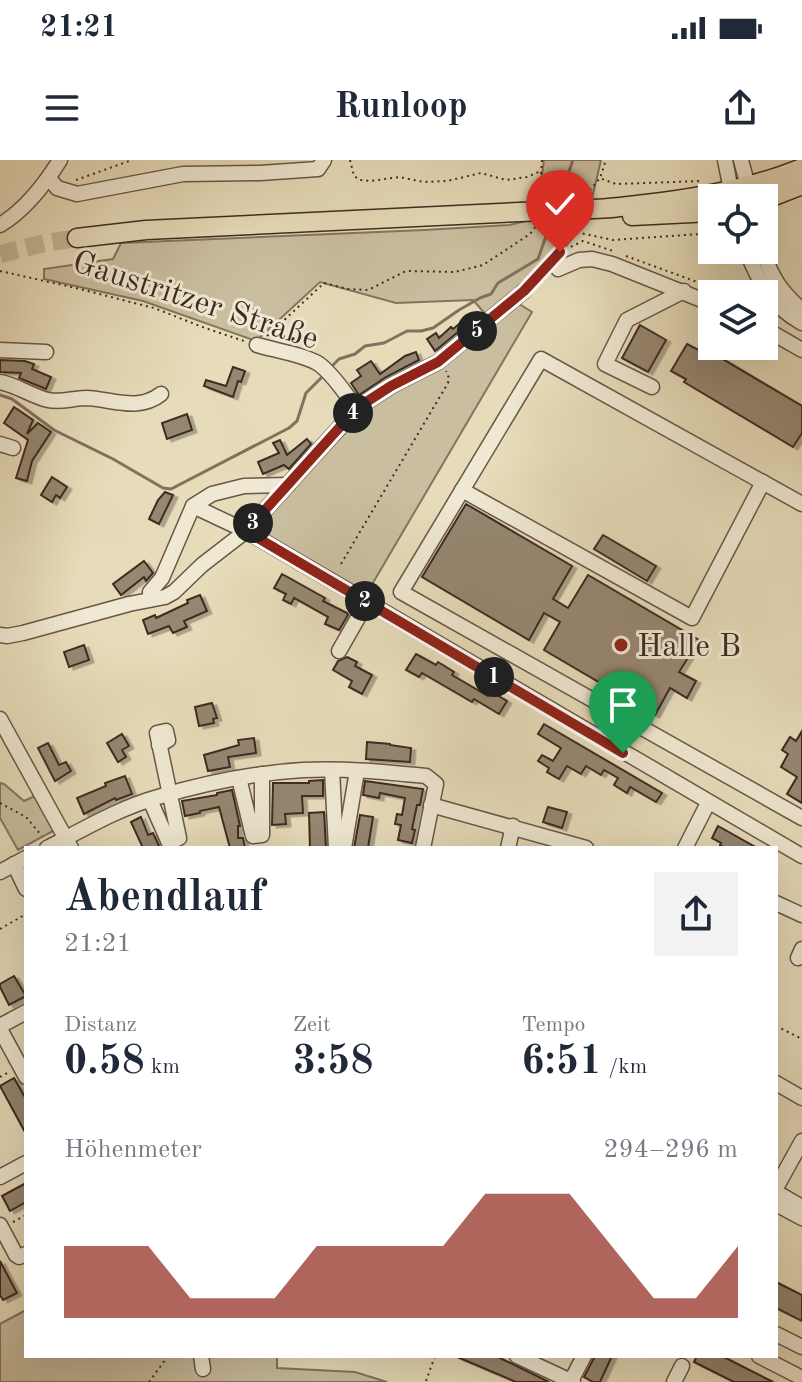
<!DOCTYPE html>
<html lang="de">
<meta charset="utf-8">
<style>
:root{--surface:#fff;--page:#f2f2f3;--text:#1f2937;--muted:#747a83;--accent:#8f2418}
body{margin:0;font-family:"Old Standard TT",serif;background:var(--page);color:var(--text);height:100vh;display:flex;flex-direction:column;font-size:30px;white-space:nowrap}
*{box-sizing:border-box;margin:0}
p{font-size:26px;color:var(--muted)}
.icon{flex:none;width:44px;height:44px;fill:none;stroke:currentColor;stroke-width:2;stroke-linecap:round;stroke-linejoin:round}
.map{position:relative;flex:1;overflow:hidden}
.panel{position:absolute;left:24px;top:686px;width:754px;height:512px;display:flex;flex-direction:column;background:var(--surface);border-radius:0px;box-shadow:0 8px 32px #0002}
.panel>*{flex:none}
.fabs{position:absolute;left:698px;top:24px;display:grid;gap:16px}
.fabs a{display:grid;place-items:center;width:80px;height:80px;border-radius:0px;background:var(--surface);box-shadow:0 8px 32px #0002;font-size:40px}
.pin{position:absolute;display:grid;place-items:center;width:68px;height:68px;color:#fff;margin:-82px -34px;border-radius:50% 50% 50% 0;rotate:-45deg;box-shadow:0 0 8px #0007}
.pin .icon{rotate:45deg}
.km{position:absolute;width:40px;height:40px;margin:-20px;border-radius:50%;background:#222;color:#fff;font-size:22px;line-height:40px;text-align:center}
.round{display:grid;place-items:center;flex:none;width:84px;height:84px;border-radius:0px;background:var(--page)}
.head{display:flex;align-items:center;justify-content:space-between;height:136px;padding:0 40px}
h1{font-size:44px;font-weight:700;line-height:60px}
.stats{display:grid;grid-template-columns:repeat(3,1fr);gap:12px;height:136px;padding:8px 40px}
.stats div{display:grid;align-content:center}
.stats b{font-size:40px;font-weight:700}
.stats small{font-size:22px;font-weight:400}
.stats p{font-size:22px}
.chart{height:224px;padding:16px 40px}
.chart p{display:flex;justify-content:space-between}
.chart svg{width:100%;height:144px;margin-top:8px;fill:var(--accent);opacity:.7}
.status{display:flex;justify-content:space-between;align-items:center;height:56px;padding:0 40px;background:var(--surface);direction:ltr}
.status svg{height:22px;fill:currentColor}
header{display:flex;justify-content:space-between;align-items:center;height:104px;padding:0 40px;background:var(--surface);font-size:36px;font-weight:700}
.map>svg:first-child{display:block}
.green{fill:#cabea0;stroke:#847461;stroke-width:2}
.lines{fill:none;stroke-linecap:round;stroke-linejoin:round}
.stream{stroke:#81715e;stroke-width:3}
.building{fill:#968771;stroke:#3e2b22;stroke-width:2;filter:url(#shadow)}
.major-tunnel{stroke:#c5b99c;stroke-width:18;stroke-dasharray:18 9;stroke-linecap:butt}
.minor-casing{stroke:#685748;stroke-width:17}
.major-casing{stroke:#3e2b22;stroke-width:21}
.path{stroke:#3e2b22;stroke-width:2;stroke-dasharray:2 4;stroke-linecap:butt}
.minor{stroke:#efe8d2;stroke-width:14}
.major{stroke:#e7dcba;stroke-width:18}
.major-bridge-casing{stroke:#3e2b22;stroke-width:21;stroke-linecap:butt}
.major-bridge{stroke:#e7dcba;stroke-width:18}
.route-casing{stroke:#fff;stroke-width:16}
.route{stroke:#8f2418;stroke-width:10}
.poi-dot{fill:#8f2418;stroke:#efe8d2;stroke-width:3}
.labels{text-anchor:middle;stroke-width:6;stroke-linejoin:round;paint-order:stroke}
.street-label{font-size:32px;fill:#3e2b22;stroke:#efe8d2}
.poi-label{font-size:32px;fill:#3e2b22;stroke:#efe8d2;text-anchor:start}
</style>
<div class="status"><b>21:21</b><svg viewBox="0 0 49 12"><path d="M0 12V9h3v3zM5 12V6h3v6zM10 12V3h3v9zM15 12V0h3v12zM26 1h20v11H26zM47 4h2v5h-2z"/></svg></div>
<header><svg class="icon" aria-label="menu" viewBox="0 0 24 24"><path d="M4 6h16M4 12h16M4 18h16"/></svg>Runloop<svg class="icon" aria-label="share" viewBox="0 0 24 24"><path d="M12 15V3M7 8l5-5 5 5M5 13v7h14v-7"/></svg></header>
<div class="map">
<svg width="802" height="1222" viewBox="0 0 802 1222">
<defs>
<filter id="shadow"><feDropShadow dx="4.5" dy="2.5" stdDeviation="0" flood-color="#0004"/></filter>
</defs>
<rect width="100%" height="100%" fill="#e7dcba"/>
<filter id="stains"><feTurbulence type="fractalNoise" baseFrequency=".0025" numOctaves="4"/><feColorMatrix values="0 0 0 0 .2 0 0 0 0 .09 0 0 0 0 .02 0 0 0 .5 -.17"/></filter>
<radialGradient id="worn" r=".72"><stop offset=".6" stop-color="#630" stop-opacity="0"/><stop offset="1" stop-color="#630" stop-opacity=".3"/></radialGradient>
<g class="green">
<path d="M544,0H601L587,60L561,92L518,126L488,157L473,140L396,143L320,122L256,181L143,141L44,119V109L113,99L121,83L424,70L509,65L527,61L541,22Z"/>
<path d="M516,142L532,152L367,433L261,372L260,362L371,246Z"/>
<path d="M0,623L4,624L24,641L37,635L55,670L18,690L0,658Z"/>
<path d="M26,1150V1196H277V1208L355,1212L387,1222H0V1164Z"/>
</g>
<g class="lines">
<g class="stream">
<path d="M558,42L573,0"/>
<path d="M331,207L339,199L355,194L365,186L384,183L407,171H421L433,168L459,150L480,138L491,134L498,123L538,99L553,56"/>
<path d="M0,235L12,239L54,270L113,299L163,328L171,329L289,268L297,261L306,233L324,215"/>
</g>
</g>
<g class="building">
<path d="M465,159L469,163L435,191L427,179L436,173L439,178L451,167L453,169Z"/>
<path d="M640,165L666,180L648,212L622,198Z"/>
<path d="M687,184L702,192L704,188L802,246V273L793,287L684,222L686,219L671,211Z"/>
<path d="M416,192L419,200L386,217L359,235L351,223L361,216L357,210L371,201L380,214L405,196Z"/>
<path d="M0,200L25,201L34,204L32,209L51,217L46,229L19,218L21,213L0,212Z"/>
<path d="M233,207L245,211L241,222L238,221L233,237L204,226L206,220L226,226Z"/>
<path d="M14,247L33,260L27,274L38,263L51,272L32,301L27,321L16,318L28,280L4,263Z"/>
<path d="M187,254L192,270L167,279L162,263Z"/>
<path d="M307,279L311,284L289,309L284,305L263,314L258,302L279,293L273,283L280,280L287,295Z"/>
<path d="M52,317L67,327L60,338L56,335L52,342L41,335Z"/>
<path d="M165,332L173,335L159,364L149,359L158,340Z"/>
<path d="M466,344L572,406L553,439L568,448L588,415L699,480L679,512L696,521L687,538L670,528L655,555L544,490L560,462L544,453L529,480L422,417Z"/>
<path d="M603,375L656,406L647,421L594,389Z"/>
<path d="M144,401L153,413L146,421L144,417L121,435L113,424Z"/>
<path d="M282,414L325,438L323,441L347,453L348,455L339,470L325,464L328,457L294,438L291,444L283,440L286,434L274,428Z"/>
<path d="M200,435L207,451L184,461L187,467L173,473L169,466L148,474L143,460L155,455L156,458L188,443L187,440Z"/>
<path d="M84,485L89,500L69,507L64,492Z"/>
<path d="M416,494L436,505L438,502L454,512L452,515L488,536L490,531L507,541L499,554L474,539L472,542L422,513L419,517L406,510Z"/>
<path d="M347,497L357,502L355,506L372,515L362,534L349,527L352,521L333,510L338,501Z"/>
<path d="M212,543L217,558L213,559L214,563L199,566L195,547Z"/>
<path d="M544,564L662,633L656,642L630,627L627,633L614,625L618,618L604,610L601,615L586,606L581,614L567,606L559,619L547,612L549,608L538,601L542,595L553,601L561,588L538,574Z"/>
<path d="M802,571V643L787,634L797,617L781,607L788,594L782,590L790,577L796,581Z"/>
<path d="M122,574L129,586L122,590L126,597L118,602L107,583Z"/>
<path d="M254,578L256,593L228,597L230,607L208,611L204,595L239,585L238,580Z"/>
<path d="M367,582L390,584V585L411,588L410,602L366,599Z"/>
<path d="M48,583L59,605L66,602L71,611L55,621L38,588Z"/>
<path d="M125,616L132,634L116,640L115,638L84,654L77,638L106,626L105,623Z"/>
<path d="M323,620V636H302L303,653L285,654L286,664L272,665L273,623H309V621Z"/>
<path d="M365,621L423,629L420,645H417L412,669L415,670L412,683L398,680L401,665L395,664L397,654L402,655L405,638L380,633L379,638L363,635Z"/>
<path d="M232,630L240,666H238V678H243L245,688H230L219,647L200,651V653L185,656L182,641L217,635V633Z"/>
<path d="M548,647L567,652L562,668L543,662Z"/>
<path d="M324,652L326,688H310L309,653Z"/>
<path d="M360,655L373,657L368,688H354Z"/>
<path d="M141,657L148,675L153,673L160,688H143L131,662Z"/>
<path d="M718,666L734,675L757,688H725L720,685L721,683L712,678Z"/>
<path d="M14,816L26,836L9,845L0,827V824Z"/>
<path d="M14,918L26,939V974L0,926Z"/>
<path d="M26,1023V1042L10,1051L2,1036Z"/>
<path d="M0,1101L17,1133L3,1140L0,1135Z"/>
<path d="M776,1122L802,1135V1161L776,1148Z"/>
<path d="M455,1196H496L549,1222H516Z"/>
<path d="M595,1196H612L600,1222H593L584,1217Z"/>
<path d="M697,1196H722L773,1222H734L694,1202Z"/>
</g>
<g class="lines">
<path class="major-tunnel" d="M0,94L45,83L77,78"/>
<defs>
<g id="minor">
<path d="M725,0L731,30"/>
<path d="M741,0L751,38"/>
<path d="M49,18L57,28L77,34L183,14L260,13L318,9L324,0"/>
<path d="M0,65C25,50 45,24 60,0"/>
<path d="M746,90C759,122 771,146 802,163"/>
<path d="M763,90C770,116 782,133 802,150"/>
<path d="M558,109L579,100L592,99L612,104L712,144"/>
<path d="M764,168L802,190"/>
<path d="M257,185C274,190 305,195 319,204C334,215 345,234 357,248"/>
<path d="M0,190L46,192"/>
<path d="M0,222C17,225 31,236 48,240C61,243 73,238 86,238C112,239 138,252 161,234"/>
<path d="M652,227L605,204L627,160L684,131"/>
<path d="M0,284L13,288"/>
<path d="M462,330L692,458L763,322"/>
<path d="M802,344L541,199L401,432L802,658"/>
<path d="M193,346L246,371L802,696"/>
<path d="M151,439L150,432L162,418L193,346L212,334L244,326L288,325"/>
<path d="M0,475L7,476L23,473L129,444L165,437L174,432L202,405L246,371L357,248L391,226L438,202L524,131"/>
<path d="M339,491L367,442"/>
<path d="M0,559L71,688"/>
<path d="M332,610L336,688"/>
<path d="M239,618L253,676L262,675V614"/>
<path d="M150,640L169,683L179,678C172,643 164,608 157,573L166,571L168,580L159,585"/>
<path d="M431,645L586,688"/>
<path d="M47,688C82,670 119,648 158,637C205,623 254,613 303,610C344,608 385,612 426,616L436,624L423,688"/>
<path d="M344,688L357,611"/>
<path d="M508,688L513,666"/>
<path d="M685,688L708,643"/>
<path d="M14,704L26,729"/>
<path d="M0,712L26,698"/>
<path d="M776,743L802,755"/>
<path d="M798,798L802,789"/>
<path d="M0,866L26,852"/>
<path d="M0,869L26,917"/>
<path d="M776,923L802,938"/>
<path d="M0,1017L26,1003"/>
<path d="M776,1028L802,981"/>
<path d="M776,1032L802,1047"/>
<path d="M776,1044L802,1058"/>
<path d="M0,1065L16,1095L19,1097L26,1094"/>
<path d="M776,1174L802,1187"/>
<path d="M201,1196L203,1209"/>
<path d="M517,1196L573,1222"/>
<path d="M759,1196L802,1218"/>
<path d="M571,1221L584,1196"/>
<path d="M674,1222L682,1206"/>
</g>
<g id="major">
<path d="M764,40L802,25"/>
<path d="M591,49C609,49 628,46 646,44C699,38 753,28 802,8"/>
<path d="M632,56L712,52"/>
<path d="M77,78L146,70L520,52"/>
</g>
</defs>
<use href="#minor" class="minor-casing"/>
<use href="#major" class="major-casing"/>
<g class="path">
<path d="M350,0L354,16L360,20L371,21L399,17L424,22L447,21L481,13L506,20L527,17L541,11"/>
<path d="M542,0L541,15L545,35"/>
<path d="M602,19L616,24L702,21"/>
<path d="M76,20L132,0"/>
<path d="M586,35L600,18L606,0"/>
<path d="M571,71L613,80L700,74L712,72"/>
<path d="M560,92L583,81L613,91"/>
<path d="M626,96L730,134"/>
<path d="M555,97L560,92L570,64"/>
<path d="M0,111L76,128L154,148L205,168L244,181"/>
<path d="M533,121L545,108"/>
<path d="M267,176L324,123L347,129L368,130L406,111L455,112L483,105L530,74L536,66"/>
<path d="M341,404L448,223L449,218L446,211"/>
<path d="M0,643L26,657L42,676"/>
<path d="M0,769L26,754"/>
<path d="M776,866L802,879"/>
<path d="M0,917L9,912"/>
<path d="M13,1062L26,1055"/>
<path d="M426,1221L435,1196"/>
<path d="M149,1222L168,1196"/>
</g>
<use href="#minor" class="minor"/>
<use href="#major" class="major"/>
<defs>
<path id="major-bridge" d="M520,52L591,49"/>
</defs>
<use href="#major-bridge" class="major-bridge-casing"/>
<use href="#major-bridge" class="major-bridge"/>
</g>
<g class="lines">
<defs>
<path id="route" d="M560,92L524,131L438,202L391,226L357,248L246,371L623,593"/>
</defs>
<use href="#route" class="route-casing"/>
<use href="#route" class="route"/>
</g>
<circle class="poi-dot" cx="621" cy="485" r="8"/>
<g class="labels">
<g class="street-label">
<text transform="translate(196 139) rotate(18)" y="11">Gaustritzer Straße</text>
</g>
<g class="poi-label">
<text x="637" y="496">Halle B</text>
</g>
</g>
<rect width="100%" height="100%" filter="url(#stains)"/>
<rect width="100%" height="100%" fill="url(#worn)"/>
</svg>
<div class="fabs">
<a><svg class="icon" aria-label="locate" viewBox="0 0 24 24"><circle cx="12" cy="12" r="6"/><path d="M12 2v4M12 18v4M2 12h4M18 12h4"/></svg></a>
<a><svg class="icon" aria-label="layers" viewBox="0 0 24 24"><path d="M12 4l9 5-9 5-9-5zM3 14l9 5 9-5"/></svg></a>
</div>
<div class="pin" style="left:623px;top:593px;background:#1e9e55"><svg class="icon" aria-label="arrive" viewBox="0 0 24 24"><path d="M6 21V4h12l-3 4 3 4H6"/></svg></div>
<div class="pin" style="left:560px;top:92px;background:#d93025"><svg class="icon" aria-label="check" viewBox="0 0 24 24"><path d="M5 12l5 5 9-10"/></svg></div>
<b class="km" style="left:494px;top:517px">1</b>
<b class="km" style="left:365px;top:441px">2</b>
<b class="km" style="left:253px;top:363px">3</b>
<b class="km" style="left:353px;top:253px">4</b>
<b class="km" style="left:477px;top:171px">5</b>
<section class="panel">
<div class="head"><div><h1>Abendlauf</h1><p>21:21</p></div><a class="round"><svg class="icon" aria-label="share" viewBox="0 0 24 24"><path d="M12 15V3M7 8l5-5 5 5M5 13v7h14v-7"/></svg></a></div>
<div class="stats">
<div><p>Distanz</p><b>0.58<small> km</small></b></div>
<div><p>Zeit</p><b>3:58</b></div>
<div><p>Tempo</p><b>6:51<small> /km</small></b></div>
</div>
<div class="chart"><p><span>Höhenmeter</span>294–296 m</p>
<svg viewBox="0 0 160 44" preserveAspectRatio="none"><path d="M0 44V22L10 22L20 22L30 38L40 38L50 38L60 22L70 22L80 22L90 22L100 6L110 6L120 6L130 22L140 38L150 38L160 22V44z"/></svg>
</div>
</section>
</div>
